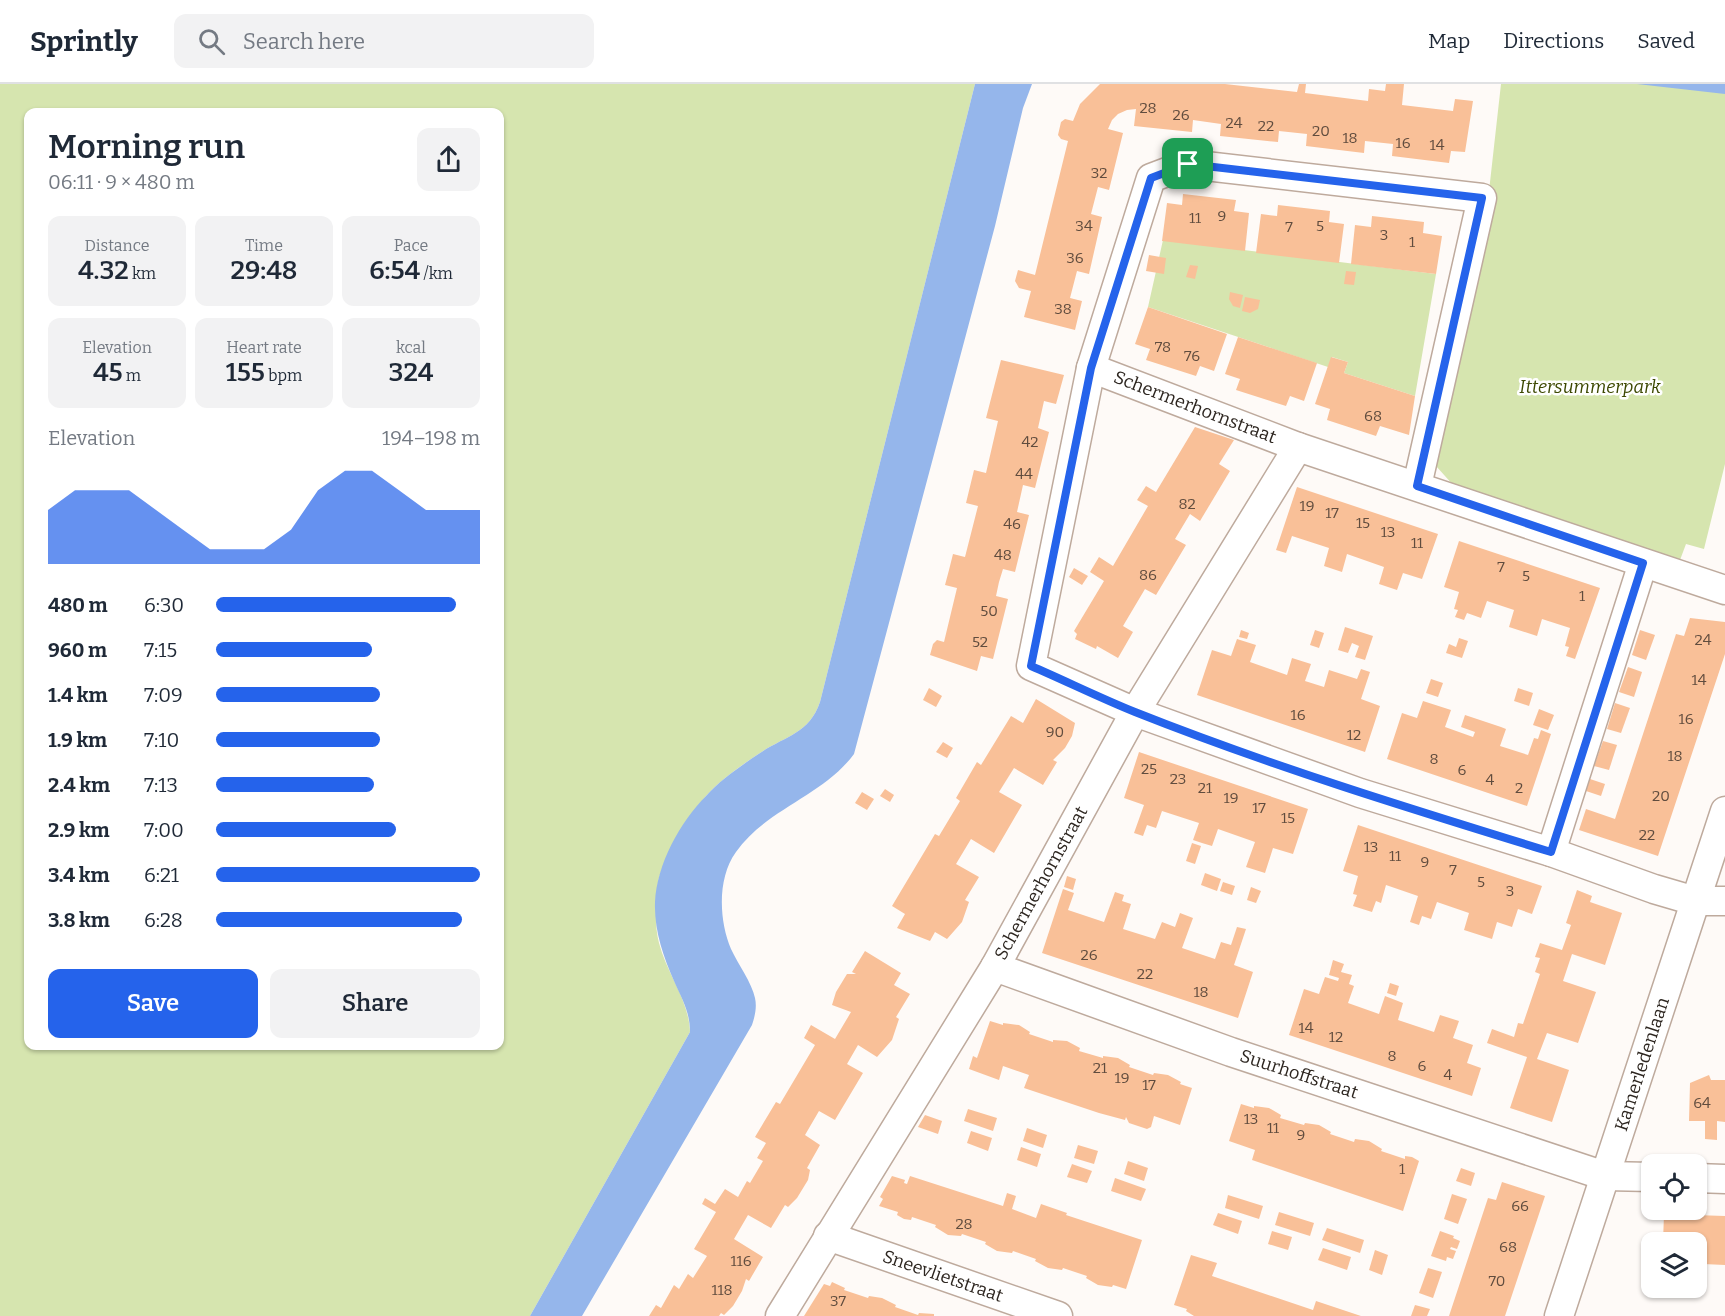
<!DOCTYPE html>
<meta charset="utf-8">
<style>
:root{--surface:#fff;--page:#f2f2f3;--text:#1f2937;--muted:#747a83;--line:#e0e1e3;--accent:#2563eb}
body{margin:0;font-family:Bitter,serif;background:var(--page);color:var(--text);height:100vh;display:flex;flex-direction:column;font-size:22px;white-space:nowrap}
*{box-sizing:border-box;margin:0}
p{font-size:20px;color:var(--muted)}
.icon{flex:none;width:33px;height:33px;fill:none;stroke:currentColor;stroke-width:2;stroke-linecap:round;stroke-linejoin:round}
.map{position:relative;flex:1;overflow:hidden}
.sheet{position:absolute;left:24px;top:24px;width:480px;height:942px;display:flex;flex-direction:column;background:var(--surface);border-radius:12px;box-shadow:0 2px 4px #0004}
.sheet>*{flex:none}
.tools{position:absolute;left:1641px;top:1070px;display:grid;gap:12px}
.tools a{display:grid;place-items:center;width:66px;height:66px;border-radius:12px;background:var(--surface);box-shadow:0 2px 4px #0004;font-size:30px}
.pin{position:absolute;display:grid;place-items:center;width:51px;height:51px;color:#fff;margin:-26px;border-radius:12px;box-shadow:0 3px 9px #0006}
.round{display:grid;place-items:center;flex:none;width:63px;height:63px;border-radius:12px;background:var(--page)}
.headline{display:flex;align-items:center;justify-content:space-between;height:102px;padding:0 24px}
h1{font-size:33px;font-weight:600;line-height:45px}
.figures{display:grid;grid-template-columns:repeat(3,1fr);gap:9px;height:102px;padding:6px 24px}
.figures div{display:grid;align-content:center;border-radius:12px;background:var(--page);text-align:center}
.figures b{font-size:26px;font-weight:600}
.figures small{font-size:16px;font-weight:400}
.figures p{font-size:16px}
.chart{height:168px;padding:12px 24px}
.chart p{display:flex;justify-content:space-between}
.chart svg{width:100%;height:108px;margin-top:6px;fill:var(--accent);opacity:.7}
.cta{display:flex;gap:12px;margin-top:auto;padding:12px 24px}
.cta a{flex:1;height:69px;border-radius:12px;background:var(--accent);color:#fff;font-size:24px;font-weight:600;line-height:69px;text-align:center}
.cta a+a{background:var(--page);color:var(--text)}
ul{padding:0 24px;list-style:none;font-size:20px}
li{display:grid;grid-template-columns:96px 72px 1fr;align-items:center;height:45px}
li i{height:15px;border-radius:8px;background:var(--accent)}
header{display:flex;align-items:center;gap:36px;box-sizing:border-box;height:84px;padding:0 30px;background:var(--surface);border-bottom:2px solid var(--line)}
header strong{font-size:28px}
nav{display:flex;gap:33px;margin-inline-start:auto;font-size:21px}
.search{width:420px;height:54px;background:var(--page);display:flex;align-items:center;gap:15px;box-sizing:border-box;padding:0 21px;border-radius:12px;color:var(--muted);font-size:22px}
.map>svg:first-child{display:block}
.green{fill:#d6e5af;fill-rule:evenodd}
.water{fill:#95b6eb}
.building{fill:#f9c098}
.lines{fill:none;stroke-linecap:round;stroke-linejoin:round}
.minor-casing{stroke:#beaa9d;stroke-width:31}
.minor{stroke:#fff;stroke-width:28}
.route-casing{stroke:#fff;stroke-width:12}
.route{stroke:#2563eb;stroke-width:8}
.labels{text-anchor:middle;stroke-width:5;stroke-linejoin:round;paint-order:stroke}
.number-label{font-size:15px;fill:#604c3e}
.park-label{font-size:18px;font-style:italic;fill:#3c4800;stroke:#fff}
.street-label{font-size:18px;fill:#2d2620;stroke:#fff}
</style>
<header>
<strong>Sprintly</strong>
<div class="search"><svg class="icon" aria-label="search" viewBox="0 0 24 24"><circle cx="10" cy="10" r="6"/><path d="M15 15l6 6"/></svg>Search here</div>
<nav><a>Map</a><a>Directions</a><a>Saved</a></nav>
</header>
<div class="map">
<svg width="1725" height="1232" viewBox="0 0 1725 1232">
<rect width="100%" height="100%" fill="#fefaf7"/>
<g class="green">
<path d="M0,0H975L820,618C809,650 785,652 760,669C743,680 719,697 706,712C691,728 661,778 658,799C656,818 654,840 659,859C667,890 689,916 690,948L530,1232H0ZM28,28H500V962H28Z"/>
<path d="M1501,0H1725V380L1704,465L1686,460L1680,476L1454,402L1436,382L1488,116Z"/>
<path d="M1163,156L1436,190L1415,312L1344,289L1348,278L1332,273L1328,283L1148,223Z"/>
</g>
<g class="water">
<path d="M975,0H1032L1023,24L995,142L854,670C823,712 766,725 736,768C717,794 719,837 731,865C738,880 752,899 755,914C757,923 755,932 752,941L582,1232H530L690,948C690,928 682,915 674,897C663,872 654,846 655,818C657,780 680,738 706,712C720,696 742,681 760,669C785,652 809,650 820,618Z"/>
<path d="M1637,0H1725V10Z"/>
</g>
<g class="building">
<path d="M1100,0H1225L1297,8L1299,0H1306L1305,9L1368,17L1369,5L1385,7L1386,0H1404L1402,21L1453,27L1455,15L1473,17L1465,68L1451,67L1449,79L1392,72L1393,60L1365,57L1364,69L1306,62L1307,50L1279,47L1278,58L1220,52L1221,40L1193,36L1192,48L1134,42L1136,25L1127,26L1118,30L1112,36L1108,45L1123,49L1109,106L1098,103L1091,130L1102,133L1089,190L1077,187L1070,214L1082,217L1075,246L1024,233L1031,207L1019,204L1015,197L1018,186L1035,191L1068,57L1061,55L1058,51L1061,38L1065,35L1073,37L1080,20Z"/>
<path d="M1183,110L1236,116L1234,127L1249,129L1245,167L1162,157L1167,119L1182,121Z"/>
<path d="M1278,121L1330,127L1329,138L1344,140L1339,179L1256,169L1261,130L1277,132Z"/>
<path d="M1372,132L1424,138L1423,149L1442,152L1436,190L1351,180L1355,141L1371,143Z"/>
<path d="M1149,171L1166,174L1164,190L1146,187Z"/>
<path d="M1190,181L1198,182L1195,195L1186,193Z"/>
<path d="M1346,187L1356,188L1354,201L1344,200Z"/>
<path d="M1230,208L1243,211L1240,224L1233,222L1229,215Z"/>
<path d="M1245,213L1260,216L1258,225L1250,229L1242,227Z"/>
<path d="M1148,223L1227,250L1214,287L1200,282L1196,292L1146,276L1150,265L1135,260Z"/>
<path d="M1238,253L1317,279L1304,317L1290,312L1286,322L1236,306L1240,295L1225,290Z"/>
<path d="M1331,273L1348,278L1344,289L1415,312L1409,351L1380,342L1376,352L1327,336L1330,325L1315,320Z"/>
<path d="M1001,276L1064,291L1056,320L1044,317L1038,344L1049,348L1035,404L1023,401L1017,428L1029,431L1015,488L1003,485L999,498L996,512L1008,515L993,575L981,572L977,587L930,571L933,560L937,556L944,558L957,504L945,501L949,486L953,470L965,473L978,422L966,419L974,386L986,389L998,337L986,334Z"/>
<path d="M1195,343L1234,356L1219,380L1230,387L1200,437L1190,430L1175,455L1186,461L1156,511L1145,505L1123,542L1133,548L1118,574L1097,562L1096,565L1075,555L1077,550L1074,547L1104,497L1090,488L1099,473L1113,482L1148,422L1137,416L1146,402L1156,408Z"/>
<path d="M1297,403L1438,450L1422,495L1403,489L1397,506L1379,500L1384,483L1347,470L1342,488L1324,482L1329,464L1292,452L1286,469L1276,466Z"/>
<path d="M1459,457L1600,504L1575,575L1566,572L1569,563L1565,562L1570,544L1542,535L1537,552L1509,543L1514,526L1487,517L1481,534L1467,529L1464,536L1455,533L1458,526L1454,525L1459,508L1444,503Z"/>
<path d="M1074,484L1088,492L1082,501L1069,493Z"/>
<path d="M1690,534L1725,538V570L1658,772L1579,746L1586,725L1615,735L1676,550L1684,552Z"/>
<path d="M1345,543L1373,552L1365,576L1355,573L1359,562L1352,559L1348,569L1338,566Z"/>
<path d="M1241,546L1249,549L1247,555L1239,553Z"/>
<path d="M1315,546L1324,549L1319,564L1310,561Z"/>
<path d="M1640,546L1655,551L1646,576L1632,571Z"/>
<path d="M1459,554L1468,557L1462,574L1446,569L1449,560L1456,563Z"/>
<path d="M1237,555L1256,561L1250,578L1287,591L1292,574L1311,580L1305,597L1324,603L1329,586L1357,595L1361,585L1370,588L1361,615L1380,622L1365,668L1197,611L1212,566L1231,572Z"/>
<path d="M1628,583L1642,588L1634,613L1619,608Z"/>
<path d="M1431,595L1443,599L1438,613L1426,609Z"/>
<path d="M929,604L942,612L936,623L923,616Z"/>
<path d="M1518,604L1533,609L1529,622L1514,617Z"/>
<path d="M1036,615L1075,639L1072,652L1065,664L1053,676L1057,678L1043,701L1014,684L999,708L1022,721L994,769L971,755L956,780L979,793L965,816L969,818L962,838L947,855L935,848L930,857L897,844L905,830L892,822L935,750L939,752L960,717L956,714L977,678L981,681L1011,632L1023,639Z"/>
<path d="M1423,617L1451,626L1445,643L1473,653L1475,648L1461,643L1465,631L1501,643L1506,645L1500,662L1528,671L1534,654L1538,655L1541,646L1551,650L1527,722L1387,675L1402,629L1417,634Z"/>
<path d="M1615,619L1630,624L1621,649L1607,645Z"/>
<path d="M1539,625L1554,631L1548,646L1533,641Z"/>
<path d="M1603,657L1617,661L1609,686L1594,682Z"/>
<path d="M943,658L953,664L947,674L936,668Z"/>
<path d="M1139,668L1308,725L1293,770L1273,764L1265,789L1246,783L1255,758L1218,745L1212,762L1202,759L1193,756L1199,739L1162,727L1156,744L1147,741L1143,752L1134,749L1144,721L1124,714Z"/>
<path d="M1590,695L1605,700L1601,712L1586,707Z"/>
<path d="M885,705L894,711L890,718L880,712Z"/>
<path d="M862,708L874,715L867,726L855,719Z"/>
<path d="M1358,741L1542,802L1532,830L1518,825L1512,843L1497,838L1492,855L1464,846L1469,829L1437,818L1431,835L1422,832L1419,841L1410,838L1418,812L1386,801L1381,819L1376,817L1372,828L1353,822L1357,811L1353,810L1358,792L1343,787Z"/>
<path d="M1192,759L1201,762L1195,780L1186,777Z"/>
<path d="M1205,789L1221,795L1217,807L1201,801Z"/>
<path d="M1067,792L1076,795L1073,806L1064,803Z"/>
<path d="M1223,798L1235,802L1232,811L1220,807Z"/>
<path d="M1251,803L1261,807L1256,819L1247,816Z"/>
<path d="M1063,805L1074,809L1068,826L1104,838L1115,808L1124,811L1122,817L1131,820L1123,845L1155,855L1162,838L1175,843L1180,829L1193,834L1182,864L1215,875L1221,858L1231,861L1237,843L1246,845L1234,881L1253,888L1238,934L1042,869Z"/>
<path d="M1577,806L1592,812L1590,818L1622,829L1605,881L1572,870L1563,897L1596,908L1578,959L1547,949L1537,975L1569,986L1552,1038L1510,1024L1527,973L1487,959L1492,945L1514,953L1518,939L1523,940L1540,890L1535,888L1540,874L1535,873L1540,859L1562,866L1571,841L1566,839Z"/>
<path d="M865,867L901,889L894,901L910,910L896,933L899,935L892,956L877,973L858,961L847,980L863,989L835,1036L819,1027L805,1051L820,1061L807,1084L810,1086L808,1096L797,1114L788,1123L785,1121L771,1144L748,1131L734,1155L763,1173L749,1197L746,1195L742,1207L733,1222L724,1231L721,1229L719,1232H649L656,1221L661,1224L674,1201L679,1205L688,1190L693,1194L707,1172L694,1165L716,1128L702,1120L705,1114L715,1120L725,1105L738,1113L747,1097L750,1099L763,1077L757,1074L766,1059L755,1053L776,1018L780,1020L815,961L804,954L811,941L835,955L851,928L832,921L836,908L847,890H856L852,888Z"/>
<path d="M1333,876L1344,880L1341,888L1352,891L1349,900L1354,902L1348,919L1379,930L1385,912L1403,919L1398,936L1434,948L1440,931L1459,937L1453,954L1473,961L1467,979L1481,984L1472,1012L1289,951L1304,905L1319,910L1325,893L1338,897L1339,894L1329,891Z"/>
<path d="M1390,899L1399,902L1396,912L1387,909Z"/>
<path d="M990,937L1003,941V939L1019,941L1030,948L1029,950L1053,958V956L1067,957L1080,964L1079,967L1103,974V972L1118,974L1130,981L1129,983L1153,991L1154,989L1168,991L1181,998L1180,1000L1192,1004L1180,1041L1154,1032L1151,1043L1147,1045L1129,1039L1126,1033L1125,1036L1099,1029L1024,1004L1029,991L1003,982L999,996L969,985L973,972L977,974Z"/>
<path d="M1709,991L1711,996H1725V1038L1717,1037V1056L1705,1055V1037H1689L1690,999Z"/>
<path d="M1241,1020L1254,1024V1022L1269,1024L1281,1031L1280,1034L1304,1041L1305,1039L1319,1041L1331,1048L1330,1050L1354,1058L1355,1055L1369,1057L1382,1065L1381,1067L1405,1075V1072L1412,1073L1419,1077L1403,1127L1252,1076L1255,1066L1229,1057Z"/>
<path d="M968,1025L997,1034L993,1047L964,1037Z"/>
<path d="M925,1031L942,1037L938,1050L918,1043Z"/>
<path d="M1027,1044L1047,1051L1043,1064L1023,1057Z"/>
<path d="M971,1047L992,1054L988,1067L967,1059Z"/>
<path d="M1078,1061L1098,1067L1094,1080L1074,1074Z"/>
<path d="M1021,1063L1041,1070L1037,1083L1017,1076Z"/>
<path d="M1128,1077L1148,1084L1144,1097L1124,1090Z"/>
<path d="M1072,1080L1092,1087L1087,1099L1067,1093Z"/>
<path d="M1461,1084L1475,1089L1471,1102L1456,1097Z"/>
<path d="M892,1092L905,1096L904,1099L907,1100L910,1092L1003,1122L1007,1109L1016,1112L1012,1125L1036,1134L1041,1120L1067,1129L1066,1131L1142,1156L1126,1205L1113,1201L1112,1203L1098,1201L1086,1194L1087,1192L1063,1184L1062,1186L1048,1184L1035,1177L1036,1175L1013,1167L1012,1169L997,1167L985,1160L986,1158L962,1150L961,1152L948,1151L935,1143L936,1141L912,1133L911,1136L904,1135L897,1131L898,1128L879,1122L883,1115L880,1113Z"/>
<path d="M1115,1094L1146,1105L1141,1117L1111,1107Z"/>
<path d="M1502,1098L1545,1112L1505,1232H1449L1488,1114L1496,1116Z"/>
<path d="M1452,1110L1467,1115L1458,1140L1444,1135Z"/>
<path d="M1228,1111L1263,1122L1259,1135L1225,1124Z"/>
<path d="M1279,1128L1314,1139L1310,1152L1275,1141Z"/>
<path d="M1218,1129L1242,1137L1238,1150L1213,1141Z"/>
<path d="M1664,1130L1725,1132V1181L1703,1180V1198H1696V1158H1663Z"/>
<path d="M1327,1144L1364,1156L1360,1169L1322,1156Z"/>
<path d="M1272,1147L1292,1153L1288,1166L1268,1160Z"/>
<path d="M1440,1147L1454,1152L1453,1154L1460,1157L1457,1165L1451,1163L1450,1165L1456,1167L1453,1175L1447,1173L1446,1177L1431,1172Z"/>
<path d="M1323,1164L1351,1173L1347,1186L1318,1176Z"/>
<path d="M1375,1166L1388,1171L1382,1191L1369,1186Z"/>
<path d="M1191,1171L1217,1179L1212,1192L1313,1226L1316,1217L1361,1232H1194L1186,1227L1187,1225L1174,1221Z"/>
<path d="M1428,1184L1442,1188L1433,1214L1419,1209Z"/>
<path d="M832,1198L845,1204L844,1206L868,1214L869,1212L882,1214L896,1221L895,1223L918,1231L919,1229L934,1230V1232H804L824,1200L830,1202Z"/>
<rect x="1683" y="1203" width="9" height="4"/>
<path d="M1415,1221L1430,1225L1427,1232H1411Z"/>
</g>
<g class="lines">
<defs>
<g id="minor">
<path d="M1091,284L1298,363L1725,506"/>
<path d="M1417,402L1482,114L1188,80L1151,94L1091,284L1031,582L1135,628L1360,709L1551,768L1654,805L1695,817H1725"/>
<path d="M1551,768L1643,479"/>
<path d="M995,883L1231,968L1605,1092L1652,1093"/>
<path d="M1696,1094L1725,1095"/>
<path d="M828,1152L1058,1232"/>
<path d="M780,1232L995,883L1135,628L1298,363"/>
<path d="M1559,1232L1725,727"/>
</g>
</defs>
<use href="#minor" class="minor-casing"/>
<use href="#minor" class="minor"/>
</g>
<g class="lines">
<defs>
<path id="route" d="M1188,80L1482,114L1417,402L1643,479L1551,768C1411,725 1271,682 1135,628C1100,614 1066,597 1031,582L1091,284L1151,94Z"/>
</defs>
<use href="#route" class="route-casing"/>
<use href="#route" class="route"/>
</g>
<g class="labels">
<g class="number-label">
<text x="1148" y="29">28</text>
<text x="1181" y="36">26</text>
<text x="1234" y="44">24</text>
<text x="1266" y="47">22</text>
<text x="1321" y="52">20</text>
<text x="1350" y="59">18</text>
<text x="1403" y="64">16</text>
<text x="1437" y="66">14</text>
<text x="1099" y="94">32</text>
<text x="1222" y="137">9</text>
<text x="1195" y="139">11</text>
<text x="1084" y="147">34</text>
<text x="1320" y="147">5</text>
<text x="1289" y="148">7</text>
<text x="1384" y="156">3</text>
<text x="1412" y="163">1</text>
<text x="1075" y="179">36</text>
<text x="1063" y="230">38</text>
<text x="1163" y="268">78</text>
<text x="1192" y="277">76</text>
<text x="1373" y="337">68</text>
<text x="1030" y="363">42</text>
<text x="1024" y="395">44</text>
<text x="1187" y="425">82</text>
<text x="1307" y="427">19</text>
<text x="1332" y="434">17</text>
<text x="1363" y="444">15</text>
<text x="1012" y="445">46</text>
<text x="1388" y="453">13</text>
<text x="1417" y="464">11</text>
<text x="1003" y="476">48</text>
<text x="1501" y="488">7</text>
<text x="1148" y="496">86</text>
<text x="1526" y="497">5</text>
<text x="1582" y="517">1</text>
<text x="989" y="532">50</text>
<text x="1703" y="561">24</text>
<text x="980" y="563">52</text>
<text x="1699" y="601">14</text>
<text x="1298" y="636">16</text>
<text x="1686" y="640">16</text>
<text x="1055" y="653">90</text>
<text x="1354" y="656">12</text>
<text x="1675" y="677">18</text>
<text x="1434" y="680">8</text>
<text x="1149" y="690">25</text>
<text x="1462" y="691">6</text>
<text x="1178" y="700">23</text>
<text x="1490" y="701">4</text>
<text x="1205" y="709">21</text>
<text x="1519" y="709">2</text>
<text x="1661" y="717">20</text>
<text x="1231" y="719">19</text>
<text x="1259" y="729">17</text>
<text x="1288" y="739">15</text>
<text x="1647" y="756">22</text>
<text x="1371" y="768">13</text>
<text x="1395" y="777">11</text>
<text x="1425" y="783">9</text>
<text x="1453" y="791">7</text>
<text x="1481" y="803">5</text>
<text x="1510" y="812">3</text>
<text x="1089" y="876">26</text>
<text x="1145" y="895">22</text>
<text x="1201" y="913">18</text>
<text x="1306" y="949">14</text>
<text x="1336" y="958">12</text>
<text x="1392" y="977">8</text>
<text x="1422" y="987">6</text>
<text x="1100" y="989">21</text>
<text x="1448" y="996">4</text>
<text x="1122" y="999">19</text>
<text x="1149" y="1006">17</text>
<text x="1702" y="1024">64</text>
<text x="1251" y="1040">13</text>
<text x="1273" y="1049">11</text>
<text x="1301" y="1056">9</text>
<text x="1402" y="1090">1</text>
<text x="1520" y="1127">66</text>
<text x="964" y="1145">28</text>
<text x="1508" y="1168">68</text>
<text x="741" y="1182">116</text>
<text x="1497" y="1202">70</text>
<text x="722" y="1211">118</text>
<text x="838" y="1222">37</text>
</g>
<g class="park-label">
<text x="1590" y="309">Ittersummerpark</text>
</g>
<g class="street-label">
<text transform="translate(1195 323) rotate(21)" y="6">Schermerhornstraat</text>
<text transform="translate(1041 799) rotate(-61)" y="6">Schermerhornstraat</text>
<text transform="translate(1642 980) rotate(-72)" y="6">Kamerledenlaan</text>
<text transform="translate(1299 990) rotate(18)" y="6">Suurhoffstraat</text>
<text transform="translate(943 1192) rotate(19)" y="6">Sneevlietstraat</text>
</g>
</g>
</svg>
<div class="tools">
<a><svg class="icon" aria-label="locate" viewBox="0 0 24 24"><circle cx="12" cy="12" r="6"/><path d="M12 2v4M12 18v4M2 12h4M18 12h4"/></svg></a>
<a><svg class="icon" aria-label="layers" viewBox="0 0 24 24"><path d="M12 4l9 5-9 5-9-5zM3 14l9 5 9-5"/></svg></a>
</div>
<div class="pin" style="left:1188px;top:80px;background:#1e9e55"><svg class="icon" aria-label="arrive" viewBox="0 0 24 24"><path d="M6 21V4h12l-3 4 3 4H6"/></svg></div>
<section class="sheet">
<div class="headline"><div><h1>Morning run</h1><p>06:11 · 9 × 480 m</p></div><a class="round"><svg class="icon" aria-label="share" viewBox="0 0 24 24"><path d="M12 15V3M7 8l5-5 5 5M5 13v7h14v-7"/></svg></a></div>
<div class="figures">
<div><p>Distance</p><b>4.32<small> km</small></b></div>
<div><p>Time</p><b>29:48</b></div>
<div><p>Pace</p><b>6:54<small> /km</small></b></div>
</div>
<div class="figures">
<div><p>Elevation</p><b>45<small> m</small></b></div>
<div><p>Heart rate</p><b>155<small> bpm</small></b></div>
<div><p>kcal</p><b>324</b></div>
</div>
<div class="chart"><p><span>Elevation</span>194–198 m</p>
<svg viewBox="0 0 160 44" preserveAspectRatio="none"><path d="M0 44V22L10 14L20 14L30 14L40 22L50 30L60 38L70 38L80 38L90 30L100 14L110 6L120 6L130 14L140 22L150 22L160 22V44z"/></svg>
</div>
<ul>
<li><b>480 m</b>6:30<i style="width:91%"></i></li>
<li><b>960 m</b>7:15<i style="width:59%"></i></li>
<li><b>1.4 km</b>7:09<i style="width:62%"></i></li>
<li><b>1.9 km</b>7:10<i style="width:62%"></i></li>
<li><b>2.4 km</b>7:13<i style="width:60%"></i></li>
<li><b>2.9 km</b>7:00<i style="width:68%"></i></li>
<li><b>3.4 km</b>6:21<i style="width:100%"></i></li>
<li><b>3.8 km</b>6:28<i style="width:93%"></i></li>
</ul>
<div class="cta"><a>Save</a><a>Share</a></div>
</section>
</div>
